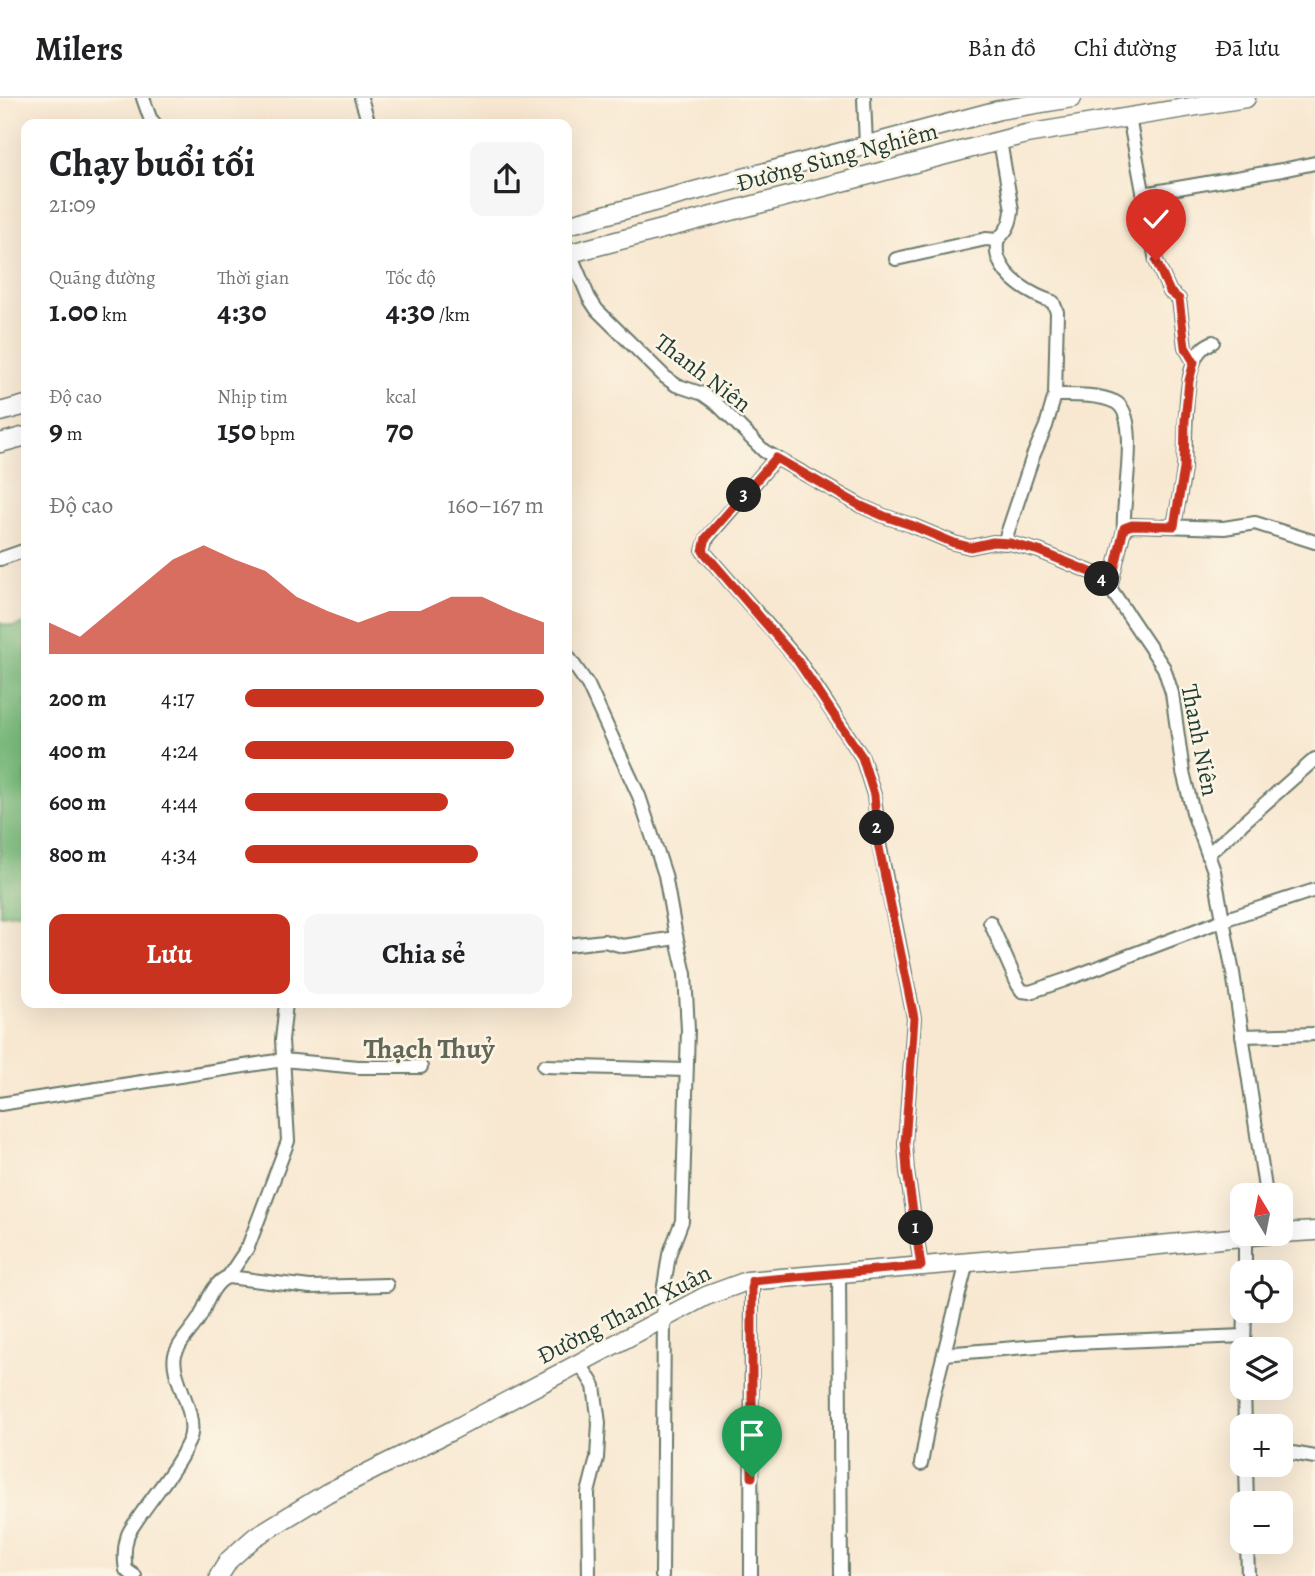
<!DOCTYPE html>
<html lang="vi">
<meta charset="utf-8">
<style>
:root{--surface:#fff;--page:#f6f6f6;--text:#202124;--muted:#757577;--line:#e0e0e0;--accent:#c8321e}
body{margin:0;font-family:Alegreya,serif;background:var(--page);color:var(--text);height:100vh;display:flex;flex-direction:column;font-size:26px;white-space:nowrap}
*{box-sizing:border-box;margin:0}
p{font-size:23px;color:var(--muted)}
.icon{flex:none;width:38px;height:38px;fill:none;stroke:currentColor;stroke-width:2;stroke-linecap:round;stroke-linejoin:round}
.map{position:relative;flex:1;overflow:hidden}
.panel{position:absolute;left:21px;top:21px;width:551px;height:889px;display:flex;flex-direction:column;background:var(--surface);border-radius:14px;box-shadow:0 7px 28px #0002}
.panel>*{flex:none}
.needle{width:46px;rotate:350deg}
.controls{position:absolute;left:1230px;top:1085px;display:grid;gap:14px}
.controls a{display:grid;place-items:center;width:63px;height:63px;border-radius:14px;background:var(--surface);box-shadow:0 7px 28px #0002;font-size:35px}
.pin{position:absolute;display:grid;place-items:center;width:60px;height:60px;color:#fff;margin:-72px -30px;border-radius:50% 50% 50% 0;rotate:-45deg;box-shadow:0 0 7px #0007}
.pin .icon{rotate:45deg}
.km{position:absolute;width:35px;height:35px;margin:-18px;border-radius:50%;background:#222;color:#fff;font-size:19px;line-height:35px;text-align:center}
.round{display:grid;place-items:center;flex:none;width:74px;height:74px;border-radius:14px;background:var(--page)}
.headline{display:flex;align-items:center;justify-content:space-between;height:119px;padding:0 28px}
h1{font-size:38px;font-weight:700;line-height:52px}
.stats{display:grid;grid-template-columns:repeat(3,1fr);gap:10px;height:119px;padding:7px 28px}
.stats div{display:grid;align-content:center}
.stats b{font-size:30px;font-weight:700}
.stats small{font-size:19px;font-weight:400}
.stats p{font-size:19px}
.chart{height:196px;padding:14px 28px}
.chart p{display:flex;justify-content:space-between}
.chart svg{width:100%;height:126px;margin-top:7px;fill:var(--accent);opacity:.7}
.cta{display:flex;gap:14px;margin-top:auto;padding:14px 28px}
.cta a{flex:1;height:80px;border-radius:14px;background:var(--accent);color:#fff;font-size:28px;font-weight:700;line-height:80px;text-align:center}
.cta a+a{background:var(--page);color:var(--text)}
ul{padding:0 28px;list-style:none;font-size:23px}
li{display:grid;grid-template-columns:112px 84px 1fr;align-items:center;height:52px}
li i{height:18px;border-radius:9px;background:var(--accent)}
header{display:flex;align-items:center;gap:42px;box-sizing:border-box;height:98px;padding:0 35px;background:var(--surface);border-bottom:2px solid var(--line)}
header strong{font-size:33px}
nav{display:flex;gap:38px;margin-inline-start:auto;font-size:24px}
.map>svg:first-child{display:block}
.forest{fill:#7cbc7e;stroke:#4e7c59;stroke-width:2}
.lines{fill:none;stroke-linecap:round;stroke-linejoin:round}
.street-casing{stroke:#6b796b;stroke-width:16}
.secondary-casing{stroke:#6b796b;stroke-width:21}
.street{stroke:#fff;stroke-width:12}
.secondary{stroke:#fff;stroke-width:18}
.route-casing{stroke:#fff;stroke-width:14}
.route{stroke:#c8321e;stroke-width:9}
.labels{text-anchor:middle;stroke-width:5;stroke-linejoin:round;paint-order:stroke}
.street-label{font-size:24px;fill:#1f3d34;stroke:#fcf5e5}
.quarter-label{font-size:28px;font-weight:bold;fill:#626757;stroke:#fcf5e5}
</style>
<header>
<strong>Milers</strong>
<nav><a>Bản đồ</a><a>Chỉ đường</a><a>Đã lưu</a></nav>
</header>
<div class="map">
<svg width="1315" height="1478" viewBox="0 0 1315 1478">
<rect width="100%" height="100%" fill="#fcf5e5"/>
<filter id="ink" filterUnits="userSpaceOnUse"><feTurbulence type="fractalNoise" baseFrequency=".0143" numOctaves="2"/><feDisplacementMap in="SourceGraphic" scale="14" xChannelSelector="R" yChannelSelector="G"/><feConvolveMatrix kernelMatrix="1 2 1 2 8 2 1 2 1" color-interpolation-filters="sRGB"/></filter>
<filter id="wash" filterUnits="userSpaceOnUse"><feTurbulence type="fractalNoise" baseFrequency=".00686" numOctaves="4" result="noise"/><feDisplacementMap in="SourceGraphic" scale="28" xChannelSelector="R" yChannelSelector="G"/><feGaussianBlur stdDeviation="1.57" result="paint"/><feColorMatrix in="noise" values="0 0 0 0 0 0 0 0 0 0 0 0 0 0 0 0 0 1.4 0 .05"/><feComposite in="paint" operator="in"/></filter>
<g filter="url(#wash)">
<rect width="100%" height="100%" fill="#f8e8d1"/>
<path class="forest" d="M26,524V814L0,817V525C9,530 17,529 26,524Z"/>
</g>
<g filter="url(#ink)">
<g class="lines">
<defs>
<g id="street">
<path d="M143,0L150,20L155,26"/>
<path d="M361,0L369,26"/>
<path d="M864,0L866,47"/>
<path d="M1129,19L1156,163L1170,194L1179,201L1185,249L1194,264"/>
<path d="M1000,43L1012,112C1011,125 1007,133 997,142C997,148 996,154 998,159C1005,182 1032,197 1053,204L1057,214L1055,297L1046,328L1033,358L1004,445"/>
<path d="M1143,96L1282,72L1315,65"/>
<path d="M570,155L589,200L597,212L665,279L676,287L703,296L717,306L764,353L861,408L884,418L911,427L954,445L970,449L993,444L1010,445L1039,453L1098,477L1110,490L1164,570L1172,595L1183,674L1194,718L1214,773L1233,875L1266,1097"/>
<path d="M896,161L986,141L997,142"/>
<path d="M1055,297C1073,297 1098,296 1115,304C1142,317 1121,405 1124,431"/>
<path d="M776,360L707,440L703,453L798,562L862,659L874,697L879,745L914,920L905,1046L907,1073L921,1168"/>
<path d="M1174,428C1177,409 1182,389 1184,370C1186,343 1183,272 1200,253C1203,249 1209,246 1213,244"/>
<path d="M0,461L26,452"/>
<path d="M1110,490L1124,431L1132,427L1224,430L1255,425L1315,444"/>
<path d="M567,557L588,587L639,698L665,777L675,833L685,876L688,932L682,1123L669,1157L662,1201L664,1219L662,1478"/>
<path d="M1208,756L1315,661"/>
<path d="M990,824L1018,887L1022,893L1030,894L1065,882L1223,822L1315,792"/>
<path d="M567,847L604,843L623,848L676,840"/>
<path d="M1242,938L1315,936"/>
<path d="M544,968L686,972"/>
<path d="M0,1006L283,962L358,969H421"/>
<path d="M1245,1174V1138"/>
<path d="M839,1175L841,1478"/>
<path d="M228,1179L310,1189L387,1187"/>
<path d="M1244,1251L1245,1213"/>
<path d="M944,1256L1073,1245L1244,1238"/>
<path d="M579,1264L594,1288L599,1325L597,1360L588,1395L589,1478"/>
<path d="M1244,1290L1245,1328"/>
<path d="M1281,1353L1315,1359"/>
<path d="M921,1366L933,1299L967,1164"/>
<path d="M1246,1367L1247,1405"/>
<path d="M1247,1444L1248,1478"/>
<path d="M751,1477L752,1183"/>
<path d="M135,1478L126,1472C124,1461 124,1451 127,1440C128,1433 134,1427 137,1422C152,1399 171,1378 183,1355C185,1349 191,1342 191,1335C195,1310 170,1277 175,1257C180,1241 194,1231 201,1217C207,1204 214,1183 228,1179L248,1149L288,1043L282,942L286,905"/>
</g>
<g id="secondary">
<path d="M567,127L999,12L1072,0"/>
<path d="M567,156L1026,36L1246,0"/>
<path d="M0,314L26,307"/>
<path d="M0,345L26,338"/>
<path d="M1281,1135L1315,1133"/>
<path d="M219,1478L229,1462L255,1439L327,1395L451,1333L706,1198L747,1183L1088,1154L1272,1136"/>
</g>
</defs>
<use href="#street" class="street-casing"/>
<use href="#secondary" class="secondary-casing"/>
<use href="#street" class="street"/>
<use href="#secondary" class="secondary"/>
</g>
</g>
<g class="lines" filter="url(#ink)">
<defs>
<path id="route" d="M752,1379V1183L921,1168L907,1073L905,1046L914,920L878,745L874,697L862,659L797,562L703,453L706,440L776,360L861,408L884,418L911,427L954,445L970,449L993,444L1010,445L1039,453L1098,477L1110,490L1124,430L1132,427L1174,428L1184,371L1185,322L1189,283L1194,264L1185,249L1179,201L1170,194L1156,163"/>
</defs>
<use href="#route" class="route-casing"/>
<use href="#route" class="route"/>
</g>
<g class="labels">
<g class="street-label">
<text transform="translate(837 59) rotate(-15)" y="8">Đường Sùng Nghiêm</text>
<text transform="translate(703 275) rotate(37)" y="8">Thanh Niên</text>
<text transform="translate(1200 642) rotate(79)" y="8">Thanh Niên</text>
<text transform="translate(624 1216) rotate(-27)" y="8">Đường Thanh Xuân</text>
</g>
<g class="quarter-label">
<text x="429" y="960">Thạch Thuỷ</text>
</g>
</g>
</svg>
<div class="controls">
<a><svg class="needle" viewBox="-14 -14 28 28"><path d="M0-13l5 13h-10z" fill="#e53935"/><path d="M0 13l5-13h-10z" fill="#757577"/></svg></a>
<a><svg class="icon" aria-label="locate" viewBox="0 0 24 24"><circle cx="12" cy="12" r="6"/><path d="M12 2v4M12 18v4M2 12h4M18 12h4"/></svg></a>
<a><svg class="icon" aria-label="layers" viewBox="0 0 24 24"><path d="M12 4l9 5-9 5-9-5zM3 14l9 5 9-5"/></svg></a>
<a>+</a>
<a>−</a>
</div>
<div class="pin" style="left:752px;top:1379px;background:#1e9e55"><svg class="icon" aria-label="arrive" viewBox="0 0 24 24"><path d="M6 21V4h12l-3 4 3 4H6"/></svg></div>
<div class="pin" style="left:1156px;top:163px;background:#d93025"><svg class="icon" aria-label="check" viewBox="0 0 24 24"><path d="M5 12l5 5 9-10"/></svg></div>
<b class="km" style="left:916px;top:1130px">1</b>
<b class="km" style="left:877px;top:730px">2</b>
<b class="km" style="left:744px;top:397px">3</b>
<b class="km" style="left:1102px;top:481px">4</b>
<section class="panel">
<div class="headline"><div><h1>Chạy buổi tối</h1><p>21:09</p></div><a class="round"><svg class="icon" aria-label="share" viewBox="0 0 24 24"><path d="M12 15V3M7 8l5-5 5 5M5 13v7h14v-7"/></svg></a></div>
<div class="stats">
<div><p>Quãng đường</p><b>1.00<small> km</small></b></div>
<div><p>Thời gian</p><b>4:30</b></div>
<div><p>Tốc độ</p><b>4:30<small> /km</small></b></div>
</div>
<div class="stats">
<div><p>Độ cao</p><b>9<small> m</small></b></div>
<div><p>Nhịp tim</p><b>150<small> bpm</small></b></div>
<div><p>kcal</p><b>70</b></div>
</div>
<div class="chart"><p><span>Độ cao</span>160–167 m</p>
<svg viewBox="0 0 160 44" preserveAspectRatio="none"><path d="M0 44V33L10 38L20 29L30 20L40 11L50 6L60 11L70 15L80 24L90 29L100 33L110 29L120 29L130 24L140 24L150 29L160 33V44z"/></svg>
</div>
<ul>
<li><b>200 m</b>4:17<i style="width:100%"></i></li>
<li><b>400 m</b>4:24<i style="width:90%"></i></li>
<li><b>600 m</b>4:44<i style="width:68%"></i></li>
<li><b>800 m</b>4:34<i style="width:78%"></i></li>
</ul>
<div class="cta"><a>Lưu</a><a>Chia sẻ</a></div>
</section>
</div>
